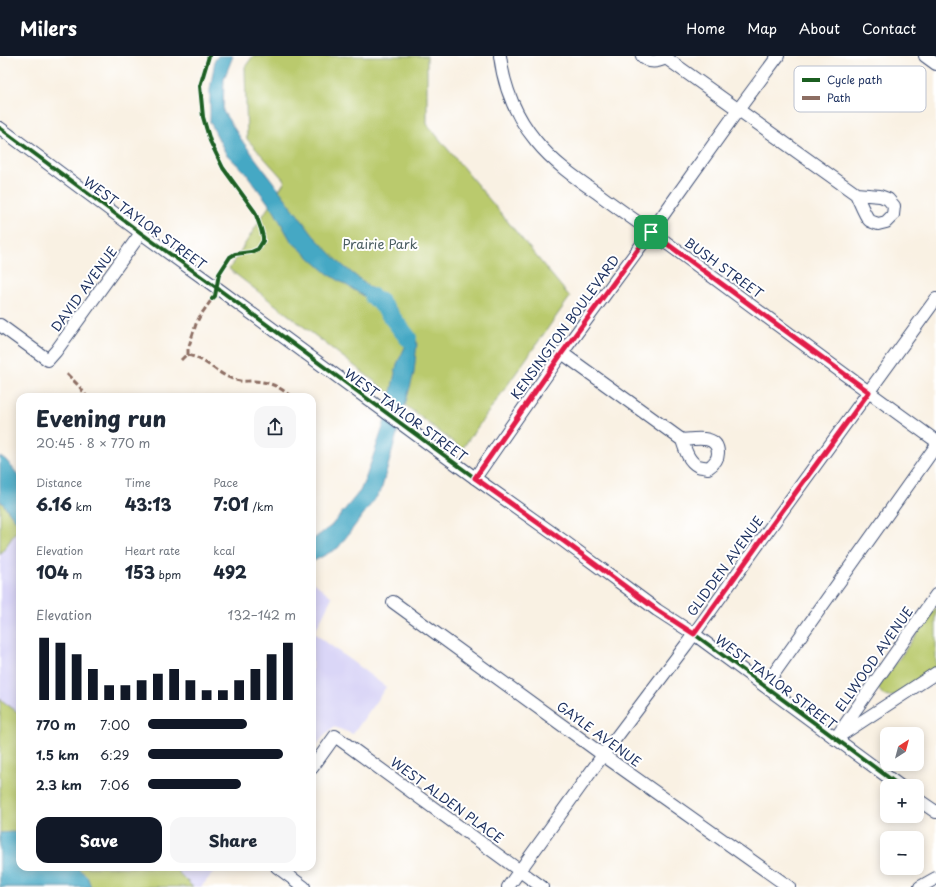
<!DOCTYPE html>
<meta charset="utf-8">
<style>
:root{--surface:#fff;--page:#f6f6f7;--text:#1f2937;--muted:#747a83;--accent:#111827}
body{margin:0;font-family:"Playpen Sans",sans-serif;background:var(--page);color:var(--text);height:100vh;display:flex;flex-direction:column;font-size:15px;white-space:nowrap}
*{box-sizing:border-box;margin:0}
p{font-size:13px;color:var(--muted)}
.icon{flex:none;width:22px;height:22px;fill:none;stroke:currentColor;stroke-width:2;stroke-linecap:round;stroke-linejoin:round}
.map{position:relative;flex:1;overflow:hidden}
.details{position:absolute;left:16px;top:337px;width:300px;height:478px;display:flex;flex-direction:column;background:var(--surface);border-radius:12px;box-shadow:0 2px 10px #0003}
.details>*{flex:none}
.needle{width:26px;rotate:36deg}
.tools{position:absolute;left:880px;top:671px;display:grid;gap:8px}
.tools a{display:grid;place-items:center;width:44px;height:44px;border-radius:8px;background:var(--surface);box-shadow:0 2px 10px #0003;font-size:20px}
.pin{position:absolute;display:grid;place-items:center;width:34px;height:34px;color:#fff;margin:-17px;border-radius:8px;box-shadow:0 2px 6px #0006}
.round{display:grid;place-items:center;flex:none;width:42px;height:42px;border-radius:12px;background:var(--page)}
.overview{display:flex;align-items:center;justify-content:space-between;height:68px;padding:0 20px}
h1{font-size:22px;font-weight:800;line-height:30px}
.stats{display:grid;grid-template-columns:repeat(3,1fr);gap:6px;height:68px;padding:4px 20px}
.stats div{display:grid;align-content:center}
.stats b{font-size:17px;font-weight:800}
.stats small{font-size:11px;font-weight:400}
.stats p{font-size:11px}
.chart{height:112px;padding:8px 20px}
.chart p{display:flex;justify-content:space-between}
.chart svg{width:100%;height:72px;margin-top:4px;stroke:var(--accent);stroke-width:6}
.button{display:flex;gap:8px;margin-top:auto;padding:8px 20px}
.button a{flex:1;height:46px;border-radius:12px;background:var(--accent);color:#fff;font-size:16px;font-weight:800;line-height:46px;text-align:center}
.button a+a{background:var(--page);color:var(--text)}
ul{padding:0 20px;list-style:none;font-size:13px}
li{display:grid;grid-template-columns:64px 48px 1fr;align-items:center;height:30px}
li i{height:10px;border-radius:5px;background:var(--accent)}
header{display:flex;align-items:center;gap:24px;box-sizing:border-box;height:56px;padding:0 20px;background:var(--accent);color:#fff}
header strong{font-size:19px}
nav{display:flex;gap:22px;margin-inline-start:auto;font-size:14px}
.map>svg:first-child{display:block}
.built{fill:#dad6f7}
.green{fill:#baca6d;stroke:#6a7c66}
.water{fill:#44a8c4;stroke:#306c91}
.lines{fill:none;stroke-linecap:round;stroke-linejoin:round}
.river{stroke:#44a8c4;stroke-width:18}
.minor-casing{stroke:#3c4c72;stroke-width:14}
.minor{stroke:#fff;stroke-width:12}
.quiet{stroke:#8d6e63;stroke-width:3;stroke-dasharray:6 3;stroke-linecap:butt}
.cycleway-casing{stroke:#fff;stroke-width:6}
.cycleway{stroke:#1b5e20;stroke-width:4}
.route-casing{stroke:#fff;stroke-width:8}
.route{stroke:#e11d48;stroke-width:5}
.labels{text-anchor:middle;stroke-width:4;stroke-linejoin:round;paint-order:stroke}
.street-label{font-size:13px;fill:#1b2f5e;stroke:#fff}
.park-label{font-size:13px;fill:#4b5e62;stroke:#fff}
.key{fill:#fff;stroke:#bbc1cf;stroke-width:1}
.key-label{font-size:11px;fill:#1b2f5e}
</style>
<header>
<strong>Milers</strong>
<nav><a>Home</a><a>Map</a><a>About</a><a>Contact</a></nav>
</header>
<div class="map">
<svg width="936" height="831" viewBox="0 0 936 831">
<rect width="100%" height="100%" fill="#fff"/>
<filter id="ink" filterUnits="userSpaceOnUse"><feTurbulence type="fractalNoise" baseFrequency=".025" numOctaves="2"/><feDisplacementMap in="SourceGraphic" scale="8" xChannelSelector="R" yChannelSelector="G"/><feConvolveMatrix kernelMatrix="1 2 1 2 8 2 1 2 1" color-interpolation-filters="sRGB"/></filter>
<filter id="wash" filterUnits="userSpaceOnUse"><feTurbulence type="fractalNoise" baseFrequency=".012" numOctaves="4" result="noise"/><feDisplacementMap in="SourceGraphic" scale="16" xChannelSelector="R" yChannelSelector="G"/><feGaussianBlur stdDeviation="0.9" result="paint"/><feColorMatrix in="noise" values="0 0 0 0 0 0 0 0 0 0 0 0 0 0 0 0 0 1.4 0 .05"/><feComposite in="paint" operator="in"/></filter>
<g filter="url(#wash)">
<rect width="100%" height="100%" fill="#f9f1e3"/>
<g class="built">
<path d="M20,471V658L0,643V499Z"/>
<path d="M312,525L332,541L314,577L386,631L353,678L334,671L323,681L312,695Z"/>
<path d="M173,811H218L201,831H193Z"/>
</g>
<g class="green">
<path d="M253,0H427V68L570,241L462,393L229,213L285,125L247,83L245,11Z"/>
<path d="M0,444L20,470L0,499Z"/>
<path d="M936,551V614L895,640L888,641L883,639L878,632Z"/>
<path d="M0,643L20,658V811H173L193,831H0Z"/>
</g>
<g class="water">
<path d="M218,0H233L224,23L223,55L243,86L313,179L342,209L396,252L417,286L414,317L381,435L338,492L312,506V484L331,470L360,435L366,421L384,368L397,308L406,289L392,261L362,239L327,217L291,185L274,155L245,116L226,98L210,66V34L215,4Z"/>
<path d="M0,400L6,404L20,421V470L0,444Z"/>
<path d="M12,776L20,777V811H76L87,820L91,831H0V777Z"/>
</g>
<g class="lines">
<path class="river" d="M373,241L380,246L408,282"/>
</g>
</g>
<g filter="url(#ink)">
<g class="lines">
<defs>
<g id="minor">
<path d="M500,0C504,31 516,61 536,85C553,106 574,121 596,136C617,152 639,167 660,182C752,250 843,318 936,385"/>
<path d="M642,0C649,8 657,6 666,2L667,0"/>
<path d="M925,0L936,8"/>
<path d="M666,2L856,138C859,144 865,160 869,164C871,166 876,167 878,168L886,166L893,159L894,150L888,143L880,140L856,138"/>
<path d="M0,72L141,177L217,232L475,422L565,486L657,554L694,578L900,730"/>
<path d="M0,269L48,304L56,295L141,177"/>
<path d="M562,297L682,384C685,393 688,405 698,410C701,411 705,411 708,412C714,408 718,404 718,397C718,378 695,383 682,384"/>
<path d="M475,422L562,297L651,176L738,54L778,0"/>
<path d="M393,546L603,699L789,831"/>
<path d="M765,630L936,390"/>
<path d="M841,679L936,617"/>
<path d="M835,683L936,539"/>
<path d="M312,712L335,680L542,831"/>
<path d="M917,743L936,756"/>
<path d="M277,811L304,831"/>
<path d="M508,831L603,699L686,589L772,469L936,243"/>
<path d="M920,831L936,822"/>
</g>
</defs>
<use href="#minor" class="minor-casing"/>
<use href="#minor" class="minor"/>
<g class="quiet">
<path d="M188,299V293L196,268L200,260L212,243"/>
<path d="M181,304L186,299C205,301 217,319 236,324C241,326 246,325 251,325C267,325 280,330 291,341"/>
<path d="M67,318L79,330L87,341"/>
</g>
<defs>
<g id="cycleway">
<path d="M209,0L200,30L203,61L210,85L223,112L255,156L261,173L263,181V185L258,193L251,196L235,198L230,201L219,218L215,240L212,243"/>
<path d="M0,72L141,177L217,232L475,422L565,486L657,554L694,578L900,730"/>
</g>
</defs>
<use href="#cycleway" class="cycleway-casing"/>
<use href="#cycleway" class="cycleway"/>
</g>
</g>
<g class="lines" filter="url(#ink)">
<defs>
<path id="route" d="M651,176L869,336L772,469L694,578L657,554L565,486L475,422L562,297Z"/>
</defs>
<use href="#route" class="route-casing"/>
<use href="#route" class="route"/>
</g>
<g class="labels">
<g class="street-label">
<text transform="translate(145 167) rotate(36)" y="5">WEST TAYLOR STREET</text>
<text transform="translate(724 212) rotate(36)" y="5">BUSH STREET</text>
<text transform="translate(84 233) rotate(-54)" y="5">DAVID AVENUE</text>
<text transform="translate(565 271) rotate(-54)" y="5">KENSINGTON BOULEVARD</text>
<text transform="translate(406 359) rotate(36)" y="5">WEST TAYLOR STREET</text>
<text transform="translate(725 510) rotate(-54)" y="5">GLIDDEN AVENUE</text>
<text transform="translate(874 603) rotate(-55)" y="5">ELLWOOD AVENUE</text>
<text transform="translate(776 626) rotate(37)" y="5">WEST TAYLOR STREET</text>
<text transform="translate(599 678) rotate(36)" y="5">GAYLE AVENUE</text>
<text transform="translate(447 744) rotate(36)" y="5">WEST ALDEN PLACE</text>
</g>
<g class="park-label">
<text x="380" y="193">Prairie Park</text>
</g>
</g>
<rect x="794" y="10" width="132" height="46" rx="6" class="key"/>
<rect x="802" y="22" width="18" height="4" fill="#1b5e20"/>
<rect x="802" y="40" width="18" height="4" fill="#8d6e63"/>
<g class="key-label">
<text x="827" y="28">Cycle path</text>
<text x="827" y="46">Path</text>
</g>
</svg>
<div class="tools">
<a><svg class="needle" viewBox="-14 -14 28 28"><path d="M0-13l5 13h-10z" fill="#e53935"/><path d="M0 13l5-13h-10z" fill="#747a83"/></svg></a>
<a>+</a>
<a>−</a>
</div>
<div class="pin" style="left:651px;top:176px;background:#1e9e55"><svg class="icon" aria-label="arrive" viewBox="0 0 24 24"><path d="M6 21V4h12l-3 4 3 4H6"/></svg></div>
<section class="details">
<div class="overview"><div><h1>Evening run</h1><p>20:45 · 8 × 770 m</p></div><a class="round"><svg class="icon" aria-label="share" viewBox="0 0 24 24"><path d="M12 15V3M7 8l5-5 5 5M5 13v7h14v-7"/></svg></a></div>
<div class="stats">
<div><p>Distance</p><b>6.16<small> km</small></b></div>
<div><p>Time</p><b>43:13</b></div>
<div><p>Pace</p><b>7:01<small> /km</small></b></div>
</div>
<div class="stats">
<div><p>Elevation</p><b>104<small> m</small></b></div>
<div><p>Heart rate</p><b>153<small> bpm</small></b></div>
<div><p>kcal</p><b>492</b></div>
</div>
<div class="chart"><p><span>Elevation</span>132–142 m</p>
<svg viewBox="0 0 160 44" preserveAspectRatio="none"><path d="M5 44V6M15 44V9M25 44V16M35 44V25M45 44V35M55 44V35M65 44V32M75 44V28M85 44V25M95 44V32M105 44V38M115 44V38M125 44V32M135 44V25M145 44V16M155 44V9"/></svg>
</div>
<ul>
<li><b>770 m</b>7:00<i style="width:67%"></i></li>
<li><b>1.5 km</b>6:29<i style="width:91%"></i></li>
<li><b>2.3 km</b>7:06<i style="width:63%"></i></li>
</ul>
<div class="button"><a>Save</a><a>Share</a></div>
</section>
</div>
